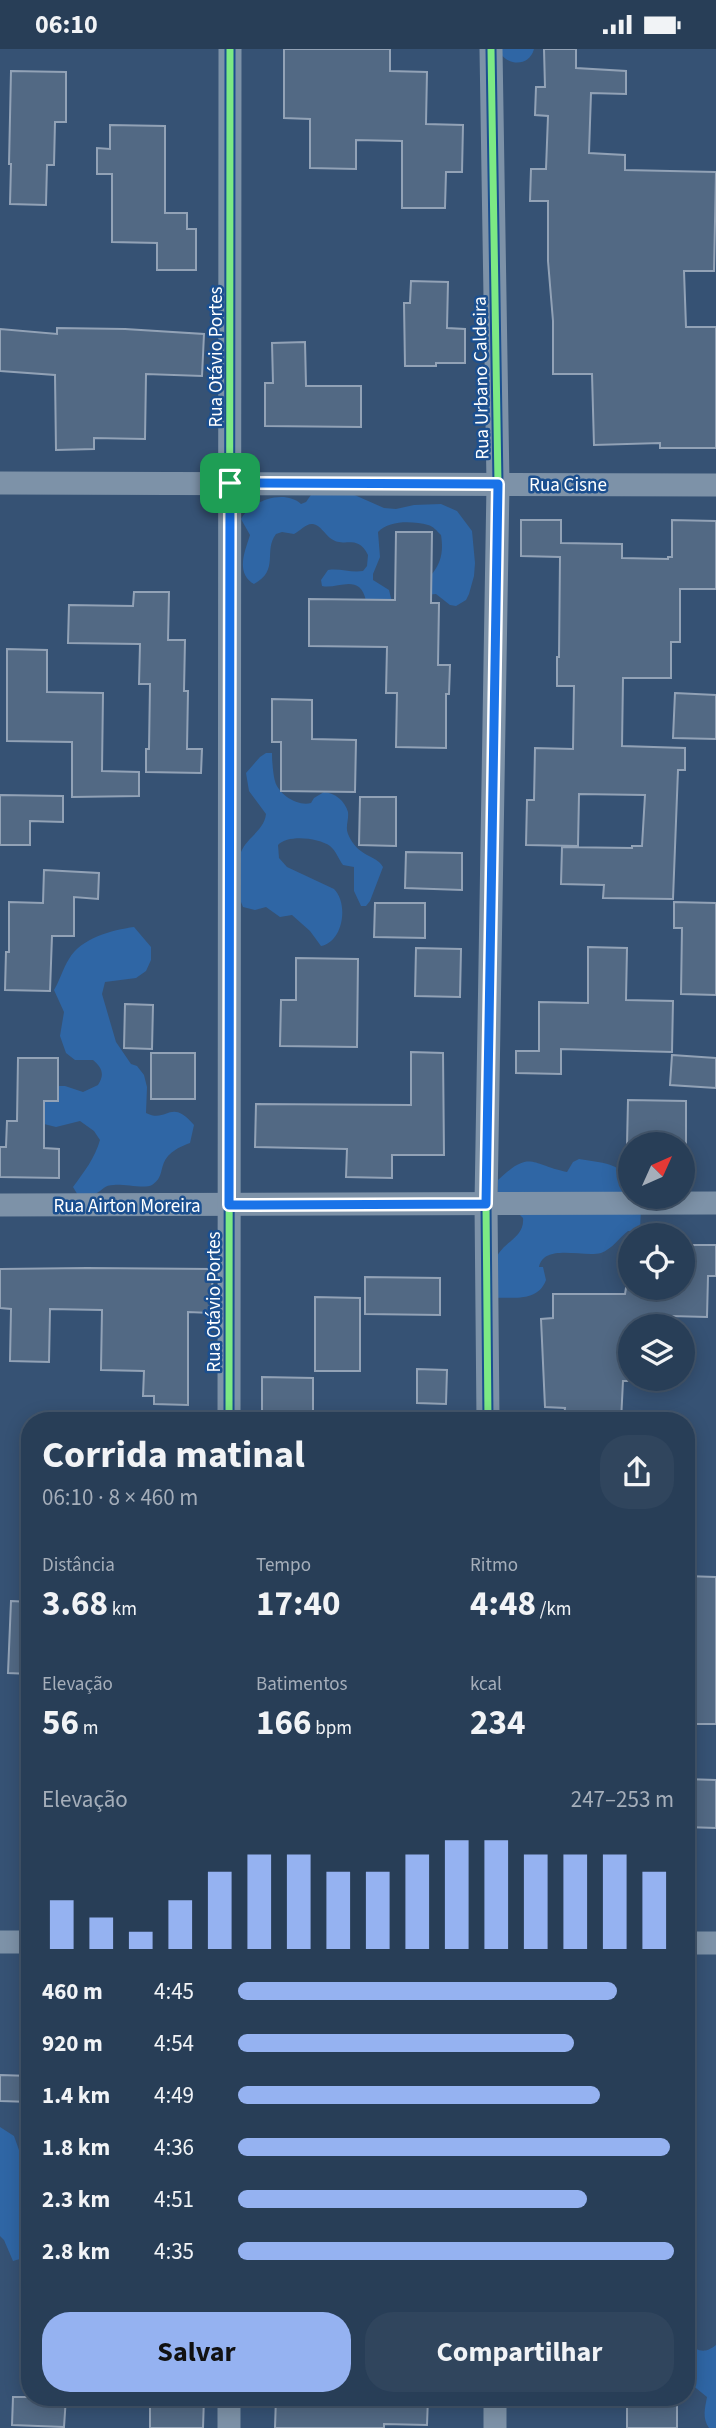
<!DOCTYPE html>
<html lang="pt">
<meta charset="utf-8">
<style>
:root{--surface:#283e57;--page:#30455d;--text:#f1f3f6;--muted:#a5aeba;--line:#44576d;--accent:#95b2f1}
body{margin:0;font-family:"Source Sans 3",sans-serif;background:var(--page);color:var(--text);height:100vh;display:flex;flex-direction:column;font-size:26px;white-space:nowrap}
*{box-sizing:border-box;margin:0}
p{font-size:23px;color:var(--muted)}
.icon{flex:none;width:38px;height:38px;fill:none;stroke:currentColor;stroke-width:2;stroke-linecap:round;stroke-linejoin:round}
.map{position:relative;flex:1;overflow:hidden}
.sheet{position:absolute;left:21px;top:1363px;width:674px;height:994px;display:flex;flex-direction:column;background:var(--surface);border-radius:28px;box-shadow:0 4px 18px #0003,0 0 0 2px var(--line)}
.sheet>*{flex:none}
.needle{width:46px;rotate:45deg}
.controls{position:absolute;left:618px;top:1083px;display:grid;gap:14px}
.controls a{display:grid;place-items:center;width:77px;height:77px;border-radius:50%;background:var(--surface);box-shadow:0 4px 18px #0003,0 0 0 2px var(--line);font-size:35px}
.pin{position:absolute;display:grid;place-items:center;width:60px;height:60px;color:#fff;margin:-30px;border-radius:14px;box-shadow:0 4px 10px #0006}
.round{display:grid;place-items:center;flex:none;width:74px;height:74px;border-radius:28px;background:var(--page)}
.head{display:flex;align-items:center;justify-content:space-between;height:119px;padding:0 21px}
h1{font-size:38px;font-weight:700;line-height:52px}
.figures{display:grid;grid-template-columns:repeat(3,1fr);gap:10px;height:119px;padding:7px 21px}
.figures div{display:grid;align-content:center}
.figures b{font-size:35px;font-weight:700}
.figures small{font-size:19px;font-weight:400}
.figures p{font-size:19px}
.chart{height:196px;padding:14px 21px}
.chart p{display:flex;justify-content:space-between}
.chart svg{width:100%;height:126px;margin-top:7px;stroke:var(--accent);stroke-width:6}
.action{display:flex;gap:14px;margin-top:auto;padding:14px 21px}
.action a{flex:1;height:80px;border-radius:28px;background:var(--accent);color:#111;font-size:28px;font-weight:700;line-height:80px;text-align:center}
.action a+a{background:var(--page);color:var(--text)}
ul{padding:0 21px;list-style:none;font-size:23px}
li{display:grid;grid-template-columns:112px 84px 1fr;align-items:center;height:52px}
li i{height:18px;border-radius:9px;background:var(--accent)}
.status{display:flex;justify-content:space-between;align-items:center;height:49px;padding:0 35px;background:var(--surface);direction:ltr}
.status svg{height:19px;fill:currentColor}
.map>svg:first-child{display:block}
.green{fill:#2f66a5}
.building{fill:#526984;stroke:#92a2b6;stroke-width:2}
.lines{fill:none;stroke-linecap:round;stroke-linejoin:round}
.minor{stroke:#7d92a8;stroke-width:23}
.cycleway-casing{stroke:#1b4f8f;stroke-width:11}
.cycleway{stroke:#7ce984;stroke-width:7}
.route-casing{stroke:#fff;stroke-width:14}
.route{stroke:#1a73e8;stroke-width:9}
.labels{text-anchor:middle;stroke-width:5;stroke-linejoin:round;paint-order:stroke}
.street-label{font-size:19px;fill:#fff;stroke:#1b4f8f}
</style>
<div class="status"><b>06:10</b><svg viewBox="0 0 49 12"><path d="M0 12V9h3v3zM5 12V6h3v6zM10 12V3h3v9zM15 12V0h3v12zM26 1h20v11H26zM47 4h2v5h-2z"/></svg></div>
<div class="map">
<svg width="716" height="2379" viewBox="0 0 716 2379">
<rect width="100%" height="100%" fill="#365274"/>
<g class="green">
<path d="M498,0H534C529,19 505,17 498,0Z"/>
<path d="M313,443L350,444L384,459L396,460L414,456L441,455L457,462L472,482L475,514L474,527L469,545L466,551L456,557L450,556L436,545L413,547C431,525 446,517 441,486C437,482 433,477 428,476C413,472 389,471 378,483L380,508L373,525V531L389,541L392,553L366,552C360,523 337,541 322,537L321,531L328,521C340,519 351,524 363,522L367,517L368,506C357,484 344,500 330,489C325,485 320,476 313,475C306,474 300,482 294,485L282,483L276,485C263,502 280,521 254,535C235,524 245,502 250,486L241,470C251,451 285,440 301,455L306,453Z"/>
<path d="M266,704H272C272,711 273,725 275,732C278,745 298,758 311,754L314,749L324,743C335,744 345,752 348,763C349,771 345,778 348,785C358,809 376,805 383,818L370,852L366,857H361L354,842V818L343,816C338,809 336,802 330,797C319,789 288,785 278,796L279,809L287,818L334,840C349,855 343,893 321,897L310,882L292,866L280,868L266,858L255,861L243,858L241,853V803C247,788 264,782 266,765L249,742L246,724L260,708Z"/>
<path d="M134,878L151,898V911L146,922L136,929L105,933L102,945L116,993L131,1015L137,1017L144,1026L147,1038L146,1064C168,1075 170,1048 194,1076L190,1094C151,1108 170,1125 152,1136C145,1140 124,1135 114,1136C104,1136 103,1141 95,1145C91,1147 84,1147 79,1148L73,1138C84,1123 95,1109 100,1091L94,1082L80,1072L56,1078L44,1075L33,1049L53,1037H65L83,1043L98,1036C105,1025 102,1019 93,1011H75L66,1004L60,987L64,963L54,941C60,931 63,919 69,910C81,889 112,881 134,878Z"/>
<path d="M579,1110C605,1115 630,1112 630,1148L641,1161L640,1180L635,1183L628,1182C619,1189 612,1200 601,1204C584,1209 544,1194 539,1218H543L546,1231C538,1253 514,1248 496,1249C495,1237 492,1221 496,1210C502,1193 525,1189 523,1169L498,1144V1131C531,1100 531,1116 567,1123L573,1113Z"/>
<path d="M0,2078L14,2087L20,2104L30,2109L27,2127L30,2138V2207L13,2212L4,2191L0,2187Z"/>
<path d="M686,2295C699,2301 703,2306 716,2296V2379H709C702,2369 705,2359 707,2348L686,2331Z"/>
</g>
<g class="building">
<path d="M284,0H390V22L427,23L426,75L463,76L462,123H446L445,159H402V92L356,91V120L310,119V70L284,69Z"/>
<path d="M544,0H576V19L626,22V45L591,44L589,104L625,106V121L716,123L714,222H684L686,278H716V399H660V394L594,396L592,325H553V272L548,212V152H530L531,120H546L548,67L535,66L536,38H545Z"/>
<path d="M11,22L66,23V73H55L54,116H47L46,156L10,155L11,115H9Z"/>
<path d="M110,76L165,77V164H187V180H196V221H157V194L112,193V125H97V99L110,100Z"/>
<path d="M411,232L448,233L447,279L465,280V314H436V317H405L404,254H410Z"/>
<path d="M57,279L125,280L204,285L202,327L146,325L145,390L94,389V400L56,401L55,326L0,322V280L57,285Z"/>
<path d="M305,293L306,337H361V378L265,377V334H273L272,294Z"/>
<path d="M521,471H561V494L622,495V509L668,510V508H672V471L716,472V540H680V593H671V629H623L622,697L685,699V721H678L673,850L603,849L604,836L561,835L562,798L632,799V797H642L645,746L579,745L578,797L526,796L527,751H534L535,699L573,700L574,637H557V608H559L560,508L521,507Z"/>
<path d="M396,483H432L431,554H439L438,616H450L449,645H446V699L396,698L397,644H386L387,598L309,597V550L395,551Z"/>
<path d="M134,543H169L168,591H185L184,642H188L187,700H202L201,724L146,723V700H149L150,635H139L140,595L68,594L69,556L133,557Z"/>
<path d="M7,600L47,601V643L103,644L102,722L139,723V747L72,748V693L7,692Z"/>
<path d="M675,644L716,646V690L673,689Z"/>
<path d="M272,650L312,651V690L356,691L355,743L281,742V693H272Z"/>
<path d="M0,746L63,747V773L30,772V796H0Z"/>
<path d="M360,748H396V797L359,796Z"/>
<path d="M406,803L462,804V841L405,839Z"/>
<path d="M44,821L99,824L98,850L74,848V887H52L50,942L5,941L6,903H9V853L43,854Z"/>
<path d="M674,853L716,854V946L681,945L682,879H674Z"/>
<path d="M375,854H425V889L374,888Z"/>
<path d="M588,898L627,899L626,951L673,952L672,1003L561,1000V1025L516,1024V1002H539V953L588,954Z"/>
<path d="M416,899L461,900L460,948L415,947Z"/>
<path d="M296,909L358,910L357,998L280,997L281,951H296Z"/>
<path d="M125,955L153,956L152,1000L124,999Z"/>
<path d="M411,1003L443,1004L444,1106H392V1129L346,1128L347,1100L255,1098L256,1055L411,1056Z"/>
<rect x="151" y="1004" width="44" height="46"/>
<path d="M672,1006L716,1009V1039L670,1036Z"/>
<path d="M18,1009H58V1052H44V1099L59,1100V1129L0,1128V1098H6L7,1072H17Z"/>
<path d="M628,1051L686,1052V1096H627Z"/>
<path d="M682,1196H716V1227H708L707,1268L671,1267V1278H630V1332H623L621,1372L564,1369L565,1359L545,1358L541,1270L553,1269V1245H625L626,1239H682Z"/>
<path d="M87,1219L213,1220L211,1264L188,1263V1356L154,1355V1347H143L144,1322L101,1321L102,1261L50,1260L49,1313L10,1312L11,1260L0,1259V1220Z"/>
<path d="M365,1228L440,1229V1266L365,1265Z"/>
<path d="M315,1248L360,1249V1322H315Z"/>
<path d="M417,1320L447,1321L446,1355L417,1354Z"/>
<path d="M262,1328L313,1329V1372H262Z"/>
<path d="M686,1527L716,1528V1675H686V1629H689L691,1562H686Z"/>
<path d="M11,1552L30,1553V1625L8,1624Z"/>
<path d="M686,1730L716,1731V1779L686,1778Z"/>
<path d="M0,2026L30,2027V2053L0,2052Z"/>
<path d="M13,2348H66L64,2378L12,2376Z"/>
<path d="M150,2348H204L203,2379H150Z"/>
<path d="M276,2348H428L427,2376L384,2375V2379H275Z"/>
<rect x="627" y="2348" width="50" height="31"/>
</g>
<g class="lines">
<g class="minor">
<path d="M0,434L716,436"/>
<path d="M0,1156L716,1154"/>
<path d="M229,1372L230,0"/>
<path d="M488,1372L486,1155L498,435L491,0"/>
<path d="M0,1893H30"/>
<path d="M686,1894H716"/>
<path d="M229,2348V2379"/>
<path d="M495,2348V2379"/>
</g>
<defs>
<g id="cycleway">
<path d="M229,1372L230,0"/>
<path d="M488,1372L486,1155L498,435L491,0"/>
</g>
</defs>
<use href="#cycleway" class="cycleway-casing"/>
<use href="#cycleway" class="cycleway"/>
</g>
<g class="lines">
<defs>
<path id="route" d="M230,434L498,435L486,1155L229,1156Z"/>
</defs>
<use href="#route" class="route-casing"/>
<use href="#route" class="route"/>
</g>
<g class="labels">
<g class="street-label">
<text transform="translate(215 308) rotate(-90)" y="7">Rua Otávio Portes</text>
<text transform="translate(480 329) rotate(-91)" y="7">Rua Urbano Caldeira</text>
<text x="568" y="442">Rua Cisne</text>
<text x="127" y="1163">Rua Airton Moreira</text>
<text transform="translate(213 1253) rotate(-90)" y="7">Rua Otávio Portes</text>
</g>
</g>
</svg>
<div class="controls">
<a><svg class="needle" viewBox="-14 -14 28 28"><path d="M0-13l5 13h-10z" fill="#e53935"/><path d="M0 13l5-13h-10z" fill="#a5aeba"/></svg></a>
<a><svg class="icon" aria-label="locate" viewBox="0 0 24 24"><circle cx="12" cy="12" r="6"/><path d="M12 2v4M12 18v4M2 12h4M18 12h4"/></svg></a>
<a><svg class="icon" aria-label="layers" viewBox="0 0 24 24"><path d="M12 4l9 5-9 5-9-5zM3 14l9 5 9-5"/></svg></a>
</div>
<div class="pin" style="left:230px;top:434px;background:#1e9e55"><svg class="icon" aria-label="arrive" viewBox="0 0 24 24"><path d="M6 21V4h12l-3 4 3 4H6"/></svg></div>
<section class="sheet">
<div class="head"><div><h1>Corrida matinal</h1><p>06:10 · 8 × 460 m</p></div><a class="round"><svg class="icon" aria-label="share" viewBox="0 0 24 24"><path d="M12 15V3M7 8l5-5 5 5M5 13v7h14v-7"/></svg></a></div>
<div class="figures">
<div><p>Distância</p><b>3.68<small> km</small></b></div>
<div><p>Tempo</p><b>17:40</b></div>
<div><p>Ritmo</p><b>4:48<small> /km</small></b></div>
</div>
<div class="figures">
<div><p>Elevação</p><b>56<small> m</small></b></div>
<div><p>Batimentos</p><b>166<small> bpm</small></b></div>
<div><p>kcal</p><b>234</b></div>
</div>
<div class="chart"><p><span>Elevação</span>247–253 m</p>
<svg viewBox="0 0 160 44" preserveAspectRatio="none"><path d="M5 44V27M15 44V33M25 44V38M35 44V27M45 44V17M55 44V11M65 44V11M75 44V17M85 44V17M95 44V11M105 44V6M115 44V6M125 44V11M135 44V11M145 44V11M155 44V17"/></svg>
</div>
<ul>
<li><b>460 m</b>4:45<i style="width:87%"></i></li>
<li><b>920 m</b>4:54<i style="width:77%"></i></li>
<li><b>1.4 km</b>4:49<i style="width:83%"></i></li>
<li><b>1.8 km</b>4:36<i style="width:99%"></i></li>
<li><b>2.3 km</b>4:51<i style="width:80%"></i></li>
<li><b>2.8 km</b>4:35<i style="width:100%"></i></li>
</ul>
<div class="action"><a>Salvar</a><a>Compartilhar</a></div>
</section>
</div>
